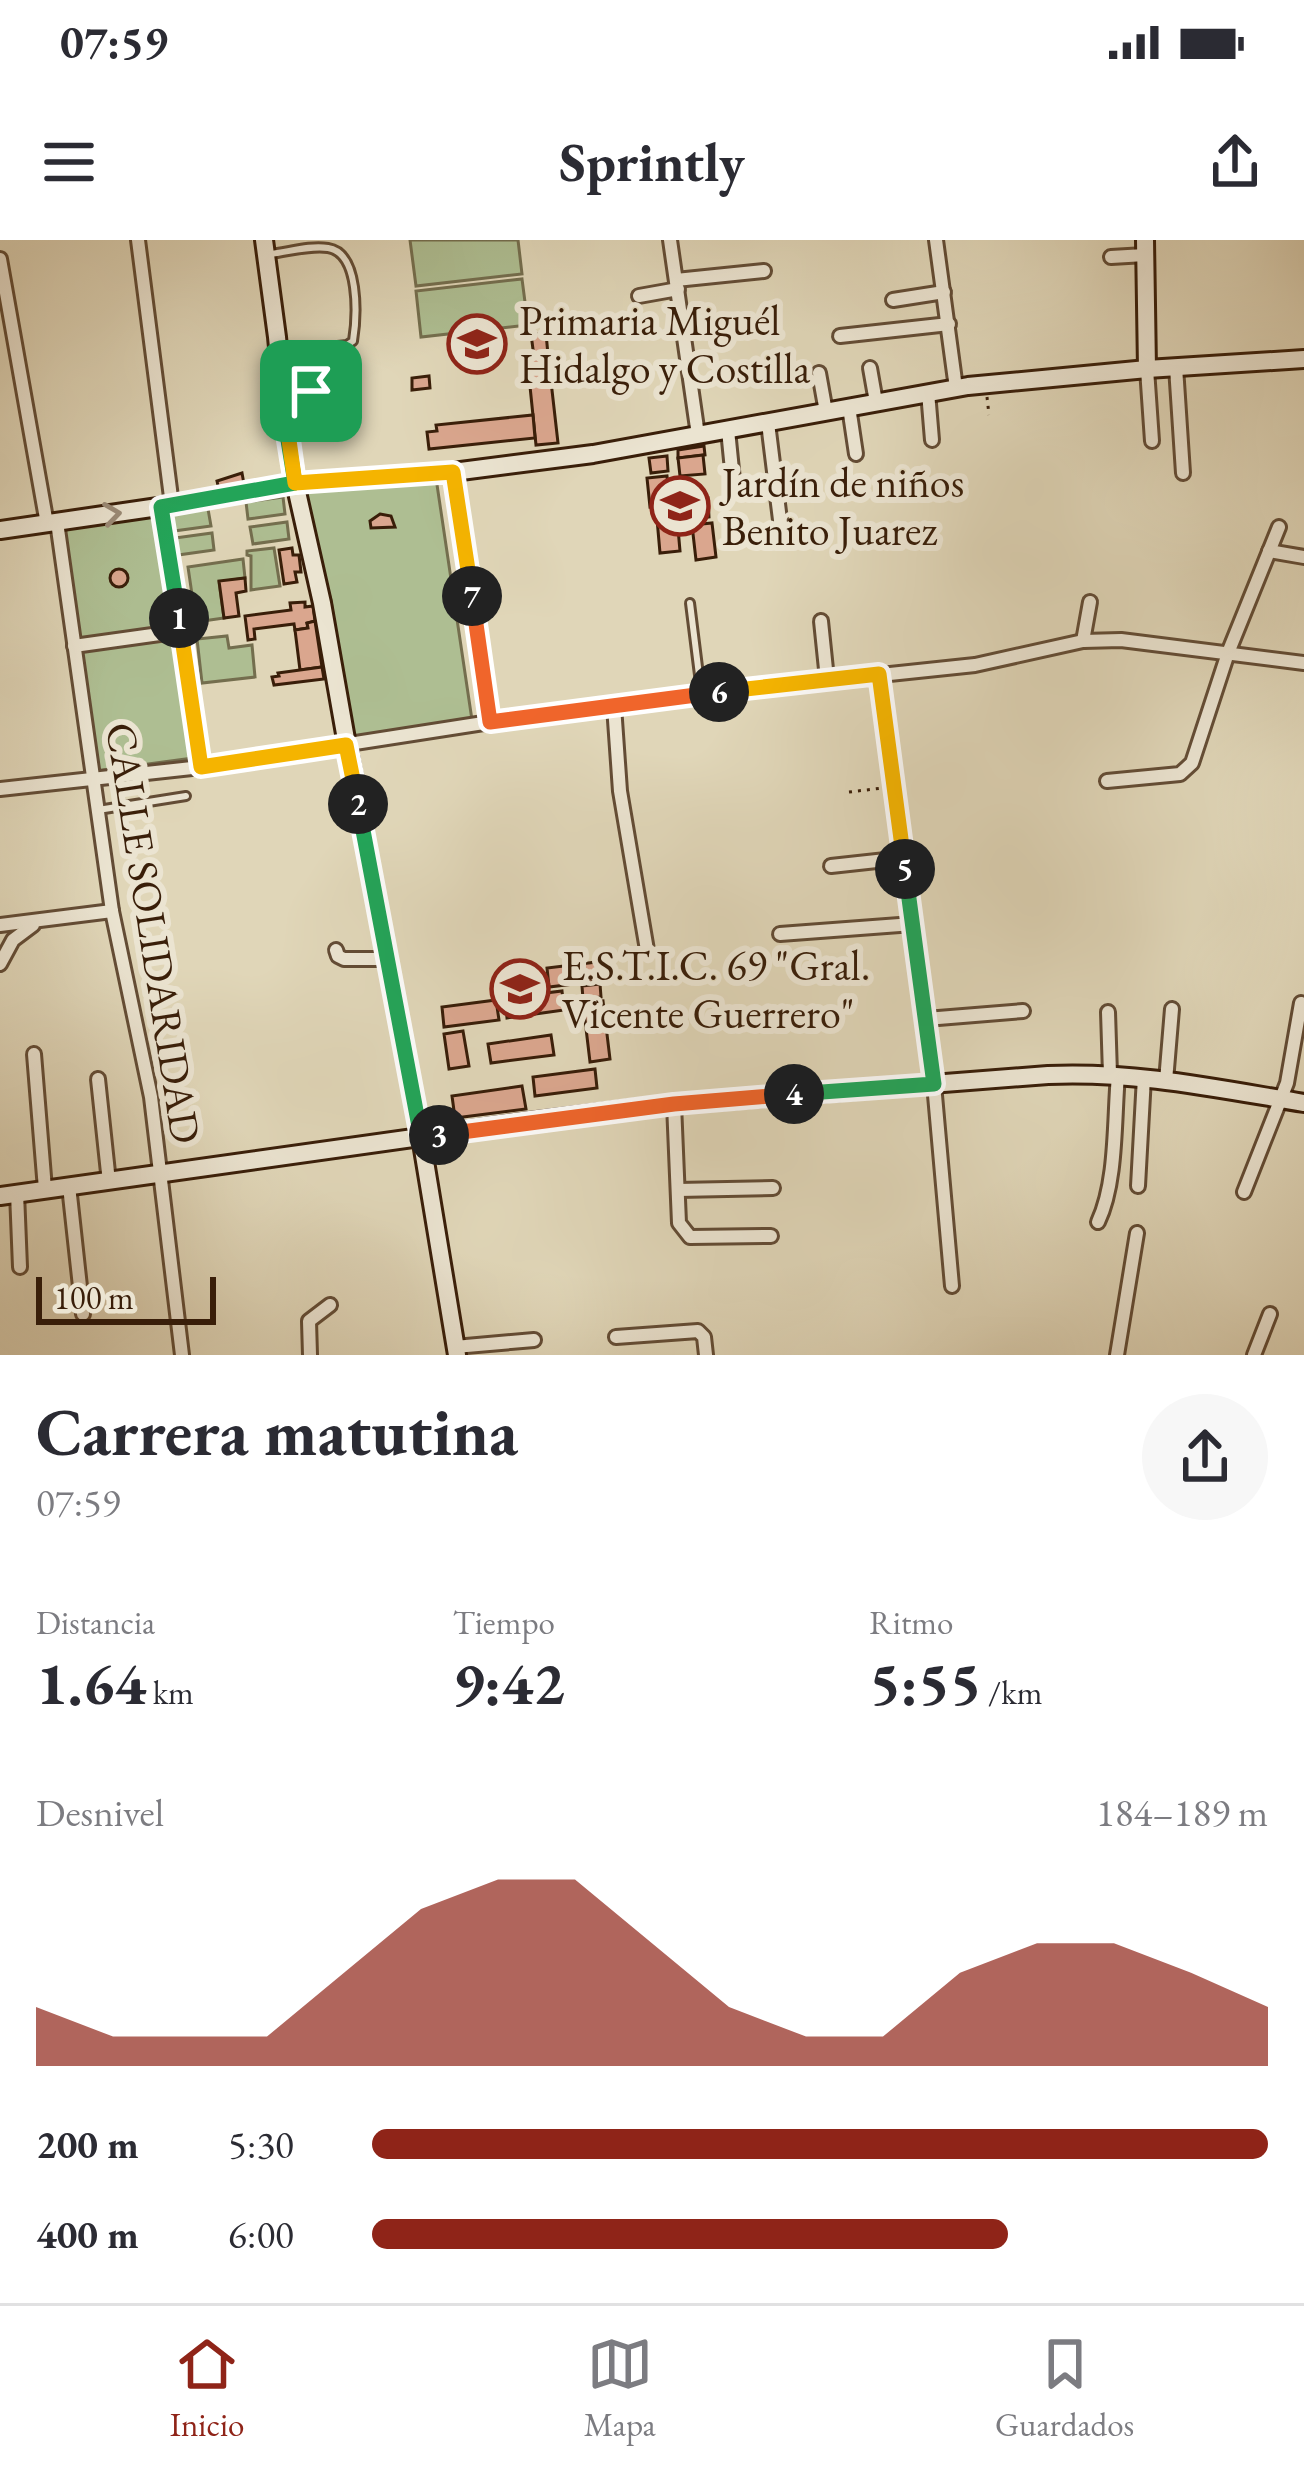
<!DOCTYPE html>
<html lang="es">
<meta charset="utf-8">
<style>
:root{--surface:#fff;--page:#f7f7f7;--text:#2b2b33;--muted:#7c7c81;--line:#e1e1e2;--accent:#8f2418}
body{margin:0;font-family:"EB Garamond",serif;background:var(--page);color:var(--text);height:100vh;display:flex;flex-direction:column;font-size:45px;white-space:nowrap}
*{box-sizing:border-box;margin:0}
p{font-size:39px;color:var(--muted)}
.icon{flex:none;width:66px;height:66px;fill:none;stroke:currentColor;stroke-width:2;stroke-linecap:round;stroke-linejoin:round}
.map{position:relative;height:1115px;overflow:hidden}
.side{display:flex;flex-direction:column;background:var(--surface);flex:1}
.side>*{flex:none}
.scale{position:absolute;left:36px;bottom:30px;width:180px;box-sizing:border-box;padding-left:12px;border:6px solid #391e09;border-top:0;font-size:33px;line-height:42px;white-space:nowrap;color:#391e09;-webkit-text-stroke:9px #ebe4d1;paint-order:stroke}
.pin{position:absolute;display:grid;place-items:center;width:102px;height:102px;color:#fff;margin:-51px;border-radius:24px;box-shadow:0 6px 18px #0006}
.km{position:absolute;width:60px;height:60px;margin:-30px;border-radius:50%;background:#222;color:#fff;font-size:33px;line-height:60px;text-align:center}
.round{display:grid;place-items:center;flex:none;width:126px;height:126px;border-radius:63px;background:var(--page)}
.summary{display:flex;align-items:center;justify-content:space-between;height:204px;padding:0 36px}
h1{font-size:66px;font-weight:700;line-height:90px}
.figures{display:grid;grid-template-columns:repeat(3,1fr);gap:18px;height:204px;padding:12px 36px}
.figures div{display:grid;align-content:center}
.figures b{font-size:60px;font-weight:700}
.figures small{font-size:33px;font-weight:400}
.figures p{font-size:33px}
.chart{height:336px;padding:24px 36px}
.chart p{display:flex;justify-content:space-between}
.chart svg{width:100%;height:216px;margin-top:12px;fill:var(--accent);opacity:.7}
ul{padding:0 36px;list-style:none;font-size:39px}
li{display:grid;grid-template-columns:192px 144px 1fr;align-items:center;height:90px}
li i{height:30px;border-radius:15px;background:var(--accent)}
.status{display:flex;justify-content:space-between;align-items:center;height:84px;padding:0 60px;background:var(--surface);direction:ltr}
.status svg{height:33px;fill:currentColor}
header{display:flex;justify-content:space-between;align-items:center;height:156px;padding:0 36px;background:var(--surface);font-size:54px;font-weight:700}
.tab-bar{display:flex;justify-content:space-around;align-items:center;height:168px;border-top:3px solid var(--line);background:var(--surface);font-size:33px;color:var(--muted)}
.tab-bar a{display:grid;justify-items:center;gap:6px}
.tab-bar .on{color:var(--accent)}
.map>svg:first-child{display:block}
.green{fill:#aebe92;stroke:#746e4e;stroke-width:3}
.building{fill:#daa68e;stroke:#391e09;stroke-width:3}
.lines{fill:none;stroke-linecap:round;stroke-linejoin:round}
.lane-casing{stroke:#634c35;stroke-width:12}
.street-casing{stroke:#634c35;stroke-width:18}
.secondary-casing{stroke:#391e09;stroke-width:22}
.path{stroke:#391e09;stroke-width:3;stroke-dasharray:3 6;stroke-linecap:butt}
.lane{stroke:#ebe4d1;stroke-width:6}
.street{stroke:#ebe4d1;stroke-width:12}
.secondary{stroke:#ebe4d1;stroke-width:16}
.oneway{stroke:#9b8b77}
.split-1-casing{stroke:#fff;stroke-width:24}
.split-2-casing{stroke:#fff;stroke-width:24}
.split-3-casing{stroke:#fff;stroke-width:24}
.split-4-casing{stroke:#fff;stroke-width:24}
.split-5-casing{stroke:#fff;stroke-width:24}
.split-6-casing{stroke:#fff;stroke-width:24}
.split-7-casing{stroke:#fff;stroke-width:24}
.split-8-casing{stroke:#fff;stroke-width:24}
.split-1{stroke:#22a559;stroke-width:15}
.split-2{stroke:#f5b400;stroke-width:15}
.split-3{stroke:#22a559;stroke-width:15}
.split-4{stroke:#f0652b;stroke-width:15}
.split-5{stroke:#22a559;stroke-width:15}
.split-6{stroke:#f5b400;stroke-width:15}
.split-7{stroke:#f0652b;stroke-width:15}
.split-8{stroke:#f5b400;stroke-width:15}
.labels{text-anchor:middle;stroke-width:12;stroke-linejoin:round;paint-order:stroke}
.poi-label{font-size:42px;fill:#391e09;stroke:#ebe4d1;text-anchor:start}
.street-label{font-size:42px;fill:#391e09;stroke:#ebe4d1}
</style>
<div class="status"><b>07:59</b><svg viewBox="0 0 49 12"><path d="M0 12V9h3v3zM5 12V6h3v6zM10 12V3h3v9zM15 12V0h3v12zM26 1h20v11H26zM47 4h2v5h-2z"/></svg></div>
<header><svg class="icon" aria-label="menu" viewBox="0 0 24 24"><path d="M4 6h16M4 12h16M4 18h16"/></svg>Sprintly<svg class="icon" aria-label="share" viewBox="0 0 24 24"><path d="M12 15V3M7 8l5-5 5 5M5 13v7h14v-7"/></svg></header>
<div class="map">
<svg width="1304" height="1115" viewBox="0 0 1304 1115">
<rect width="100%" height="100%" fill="#e0d6b8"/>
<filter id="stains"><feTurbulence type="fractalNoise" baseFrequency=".00167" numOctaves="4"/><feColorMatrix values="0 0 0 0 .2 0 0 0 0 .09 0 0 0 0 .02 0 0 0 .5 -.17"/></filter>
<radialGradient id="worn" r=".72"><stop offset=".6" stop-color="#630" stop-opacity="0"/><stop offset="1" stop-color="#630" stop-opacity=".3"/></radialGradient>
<g class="green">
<path d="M410,0H518L522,34L416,46Z"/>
<path d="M522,39L528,85L421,97L416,51Z"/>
<path d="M436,238L472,480L350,497L331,360L312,298L305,251Z"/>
<path d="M283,257L285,274L248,279L246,262Z"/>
<path d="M208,269L211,286L174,291L172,274Z"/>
<path d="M158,274L193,518L96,531L62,288Z"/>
<path d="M287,282L289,299L253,304L250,287Z"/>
<path d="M212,293L214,310L178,315L175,298Z"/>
<path d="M274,308L280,346L251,350V316L247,315V311Z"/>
<path d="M243,319L245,338L219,342L224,378L196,382L188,327Z"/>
<path d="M227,396L229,408L252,405L255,437L202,443L197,399Z"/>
</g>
<g class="building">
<path d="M546,93L548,115L534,117L531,94Z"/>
<path d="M548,115L558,203L536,205L527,117Z"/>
<path d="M429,136L430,148L412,150V138Z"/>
<path d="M533,175L535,198L429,209L427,192L437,191L436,185Z"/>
<path d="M704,206L705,215L678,218V210Z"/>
<path d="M703,215L705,234L680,236L678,218Z"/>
<path d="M667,216L668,231L651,233L649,218Z"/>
<path d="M242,233L244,244L219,250L217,241Z"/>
<path d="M667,236L670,265L650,267L647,238Z"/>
<path d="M708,258L709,277L685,280L683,261Z"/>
<path d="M380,274L391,276L395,287L371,288L370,281Z"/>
<path d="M677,277L680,311L660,313L657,279Z"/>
<path d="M712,283L716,317L696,320L692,285Z"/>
<path d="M292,308L293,315H299L301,332H295L297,342L284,344L279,310Z"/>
<circle cx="119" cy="338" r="9"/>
<path d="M245,338L246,351L236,353L239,376L224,378L219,341Z"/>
<path d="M305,362V367L313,366L315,381L307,383L308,388L295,390L294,384L254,389L255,399L248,400L245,376L291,370L290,363Z"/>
<path d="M315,381L322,427L300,430L295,390L308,388L307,383Z"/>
<path d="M322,427L324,439L274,445L272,437L279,436L278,433Z"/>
<path d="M597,722L599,741L549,747L547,728Z"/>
<path d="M600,744L601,757L583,759L582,746Z"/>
<path d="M562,751L564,770L507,778L505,758Z"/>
<path d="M496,760L499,780L444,787L442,767Z"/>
<path d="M603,761L610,819L590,822L583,763Z"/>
<path d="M463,791L469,826L449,829L444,794Z"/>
<path d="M551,795L554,815L491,823L488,804Z"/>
<path d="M595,829L597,848L535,856L533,837Z"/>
<path d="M522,846L526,869L455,878L452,856Z"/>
</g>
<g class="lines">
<defs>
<g id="lane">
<path d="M270,14C288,12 310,5 328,8C360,13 357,76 353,101L347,105L279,112"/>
<path d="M282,143L307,144L311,151L310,176L300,184L290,187"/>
<path d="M690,363L701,451"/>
<path d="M98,570L186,556"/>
</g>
<g id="street">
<path d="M138,0L172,265"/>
<path d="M670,0L698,195"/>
<path d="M936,0L956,148"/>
<path d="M1111,17L1145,15"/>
<path d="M0,19L47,284"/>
<path d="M676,40L764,31"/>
<path d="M639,56L678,49"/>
<path d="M893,60L944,52"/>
<path d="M840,96L949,84"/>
<path d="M1176,127L1183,233"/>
<path d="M870,128L876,162"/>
<path d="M1147,129L1152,201"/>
<path d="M819,133L826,172"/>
<path d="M928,152L932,200"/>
<path d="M849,167L856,214"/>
<path d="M768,183L781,288"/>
<path d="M728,190L734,250"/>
<path d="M453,232L490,482"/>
<path d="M161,267L201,527"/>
<path d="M57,282L112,671L151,857L182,1115"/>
<path d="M1269,311L1304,317"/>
<path d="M821,381L827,439"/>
<path d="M1083,401L1090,362"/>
<path d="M74,406L181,391"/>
<path d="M879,434L934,844L952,1046"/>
<path d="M614,466L620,551L647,710"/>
<path d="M1107,541L1180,534L1192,523L1228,413L1279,287"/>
<path d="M0,549L201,527L490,482L701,454L975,425L1083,401L1121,400L1304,423"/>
<path d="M831,626L904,618"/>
<path d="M0,685L112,671"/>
<path d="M780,694L913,684"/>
<path d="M336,710L338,716L344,719H387"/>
<path d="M0,724L13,700L33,685"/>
<path d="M1108,772L1110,834"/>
<path d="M926,779L1023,771"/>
<path d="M34,814L45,949"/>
<path d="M98,839L109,942"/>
<path d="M1166,841L1172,769"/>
<path d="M674,864L679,983L690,997L771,996"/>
<path d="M69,946L83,1074"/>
<path d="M1138,946L1144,837"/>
<path d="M678,950L773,948"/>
<path d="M1244,952L1287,843L1301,763"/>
<path d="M17,953L20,1027"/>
<path d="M1098,982C1117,942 1114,880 1118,835"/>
<path d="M616,1097L698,1091L704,1097L706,1115"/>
<path d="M455,1107L534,1100"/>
<path d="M310,1115L309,1081L330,1065"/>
<path d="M1117,1115L1137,993"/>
<path d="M1254,1115L1270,1074"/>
</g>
<g id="secondary">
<path d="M264,0L277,97L284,171L295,243L322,363L347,505L421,897L457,1115"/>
<path d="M1145,0L1147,129"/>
<path d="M0,290L172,265L295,243L453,232L593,214L968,146L1147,129L1304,119"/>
<path d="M0,956L513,884L674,864L1048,835C1135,831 1219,849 1304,863"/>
</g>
</defs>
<use href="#lane" class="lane-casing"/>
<use href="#street" class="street-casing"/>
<use href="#secondary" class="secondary-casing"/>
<g class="path">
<path d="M987,157L989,175"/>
<path d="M849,552L883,548"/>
</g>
<use href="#lane" class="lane"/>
<use href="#street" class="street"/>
<use href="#secondary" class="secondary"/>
</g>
<defs><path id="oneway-chevron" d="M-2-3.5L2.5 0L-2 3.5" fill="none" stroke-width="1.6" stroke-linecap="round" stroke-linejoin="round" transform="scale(3)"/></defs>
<use class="oneway" href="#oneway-chevron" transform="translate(112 274) rotate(-8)"/>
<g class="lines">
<defs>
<path id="split-1" d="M179,378L161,267L295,243L286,188L300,184L310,176L311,151"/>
<path id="split-2" d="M179,378L201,527L346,505L358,564"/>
<path id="split-3" d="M358,564L421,897L439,895"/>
<path id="split-4" d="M439,895L674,864L794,854"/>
<path id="split-5" d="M794,854L934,844L905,629"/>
<path id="split-6" d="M719,452L879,434L905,629"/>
<path id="split-7" d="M472,356L490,482L719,452"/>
<path id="split-8" d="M311,151L307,144L281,143L295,243L453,232L472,356"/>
</defs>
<use href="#split-1" class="split-1-casing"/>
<use href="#split-2" class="split-2-casing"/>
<use href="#split-3" class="split-3-casing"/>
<use href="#split-4" class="split-4-casing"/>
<use href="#split-5" class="split-5-casing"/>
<use href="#split-6" class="split-6-casing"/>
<use href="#split-7" class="split-7-casing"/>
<use href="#split-8" class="split-8-casing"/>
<use href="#split-1" class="split-1"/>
<use href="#split-2" class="split-2"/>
<use href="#split-3" class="split-3"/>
<use href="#split-4" class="split-4"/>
<use href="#split-5" class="split-5"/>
<use href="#split-6" class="split-6"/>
<use href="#split-7" class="split-7"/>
<use href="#split-8" class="split-8"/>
</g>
<defs>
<symbol id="school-ring" viewBox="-11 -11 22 22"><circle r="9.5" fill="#ebe4d1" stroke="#8f2418" stroke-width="1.5"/><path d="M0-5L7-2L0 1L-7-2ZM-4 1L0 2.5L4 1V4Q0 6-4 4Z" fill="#8f2418"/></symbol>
</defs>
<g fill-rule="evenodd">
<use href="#school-ring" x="444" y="71" width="66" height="66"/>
<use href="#school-ring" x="647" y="233" width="66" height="66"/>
<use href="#school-ring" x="487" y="716" width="66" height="66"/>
</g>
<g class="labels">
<g class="poi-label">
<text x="519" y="95">Primaria Miguél<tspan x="519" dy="48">Hidalgo y Costilla</tspan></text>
<text x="722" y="257">Jardín de niños<tspan x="722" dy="48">Benito Juarez</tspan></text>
<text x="562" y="740">E.S.T.I.C. 69 "Gral.<tspan x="562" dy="48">Vicente Guerrero"</tspan></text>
</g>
<g class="street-label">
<text transform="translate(154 693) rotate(81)" y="15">CALLE SOLIDARIDAD</text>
</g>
</g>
<rect width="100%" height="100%" filter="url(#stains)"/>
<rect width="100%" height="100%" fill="url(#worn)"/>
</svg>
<div class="scale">100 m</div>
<div class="pin" style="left:311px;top:151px;background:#1e9e55"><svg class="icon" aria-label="arrive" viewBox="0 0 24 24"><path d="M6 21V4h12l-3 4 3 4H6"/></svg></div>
<b class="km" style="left:179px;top:378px">1</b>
<b class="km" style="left:358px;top:564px">2</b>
<b class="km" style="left:439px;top:895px">3</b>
<b class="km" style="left:794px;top:854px">4</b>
<b class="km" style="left:905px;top:629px">5</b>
<b class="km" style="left:719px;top:452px">6</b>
<b class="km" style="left:472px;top:356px">7</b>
</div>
<section class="side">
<div class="summary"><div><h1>Carrera matutina</h1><p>07:59</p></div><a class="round"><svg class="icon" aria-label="share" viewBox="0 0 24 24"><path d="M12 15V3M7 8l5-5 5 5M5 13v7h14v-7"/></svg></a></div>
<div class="figures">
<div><p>Distancia</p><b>1.64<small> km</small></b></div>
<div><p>Tiempo</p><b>9:42</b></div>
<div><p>Ritmo</p><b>5:55<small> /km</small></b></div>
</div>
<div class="chart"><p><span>Desnivel</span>184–189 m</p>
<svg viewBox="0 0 160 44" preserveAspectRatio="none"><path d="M0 44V32L10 38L20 38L30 38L40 25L50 12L60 6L70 6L80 19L90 32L100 38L110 38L120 25L130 19L140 19L150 25L160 32V44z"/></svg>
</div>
<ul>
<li><b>200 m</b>5:30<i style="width:100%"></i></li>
<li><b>400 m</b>6:00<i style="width:71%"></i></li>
</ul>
</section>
<nav class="tab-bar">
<a class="on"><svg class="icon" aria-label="home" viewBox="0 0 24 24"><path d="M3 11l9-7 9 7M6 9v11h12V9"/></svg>Inicio</a>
<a><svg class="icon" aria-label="map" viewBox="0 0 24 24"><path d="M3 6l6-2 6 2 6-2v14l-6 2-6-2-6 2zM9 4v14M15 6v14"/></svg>Mapa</a>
<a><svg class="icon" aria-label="saved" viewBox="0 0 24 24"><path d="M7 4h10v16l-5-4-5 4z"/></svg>Guardados</a>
</nav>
